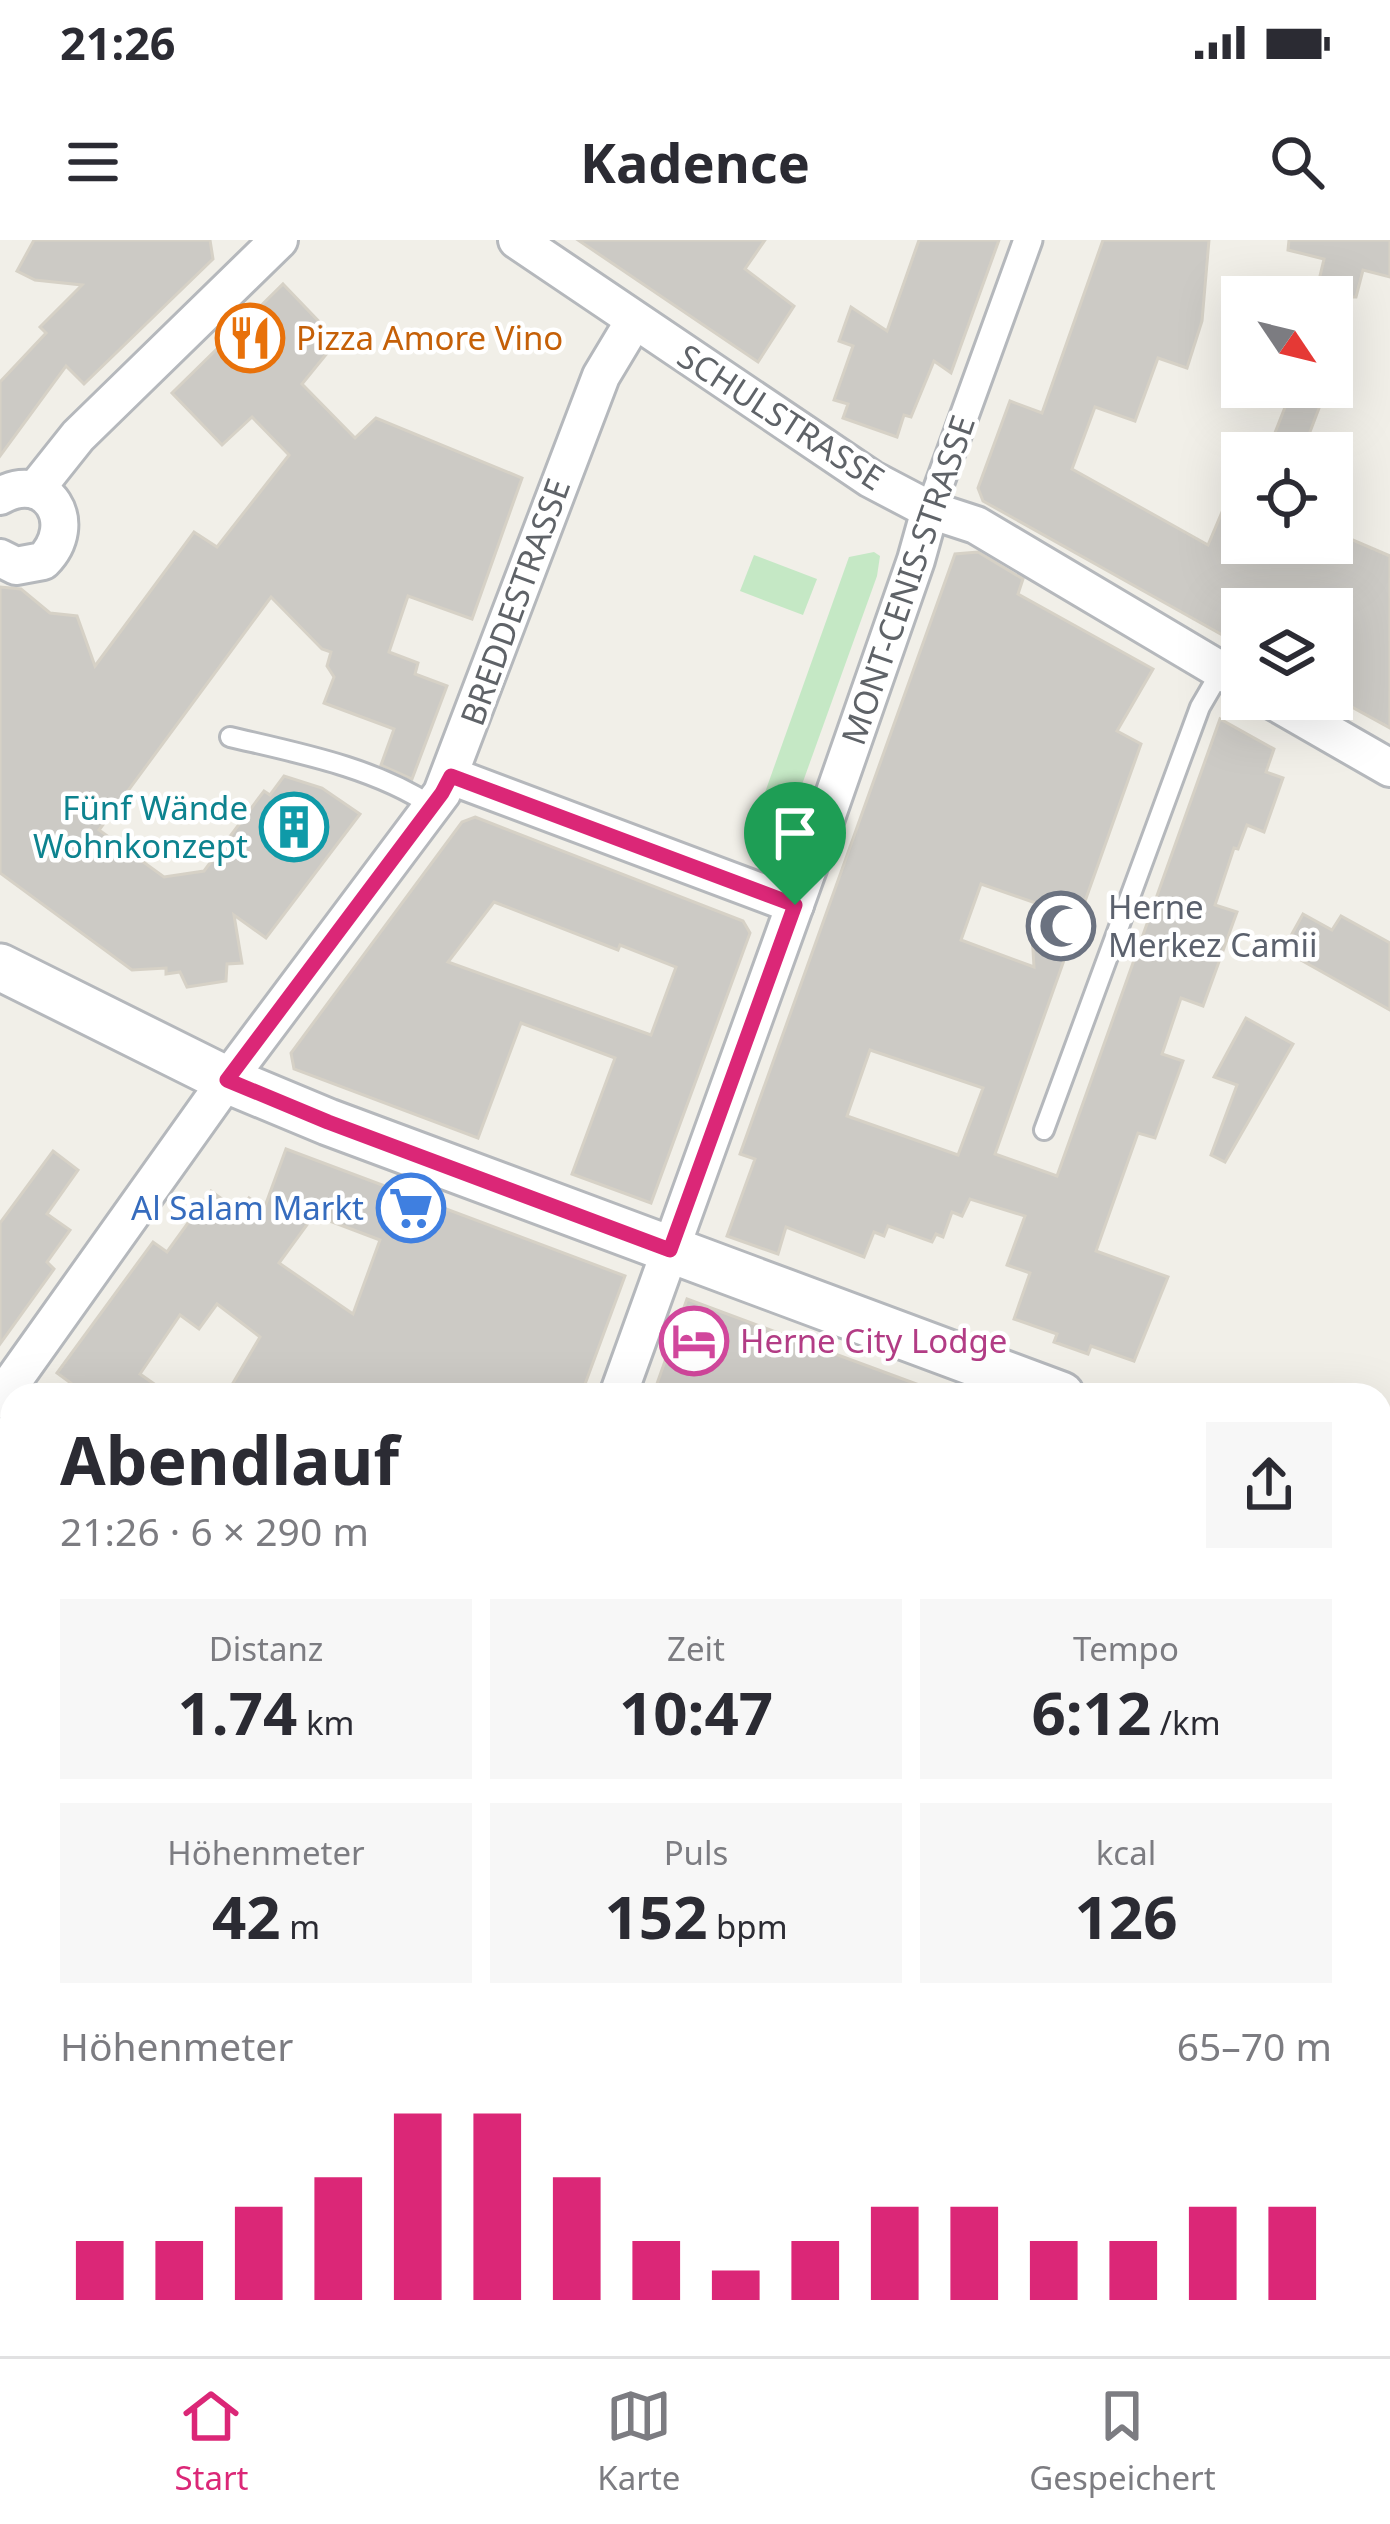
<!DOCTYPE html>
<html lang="de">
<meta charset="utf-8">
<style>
:root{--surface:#fff;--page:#f7f7f7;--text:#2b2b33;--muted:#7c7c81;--line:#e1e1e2;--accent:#db2777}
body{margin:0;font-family:"Noto Sans",sans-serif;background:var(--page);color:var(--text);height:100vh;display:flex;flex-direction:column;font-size:45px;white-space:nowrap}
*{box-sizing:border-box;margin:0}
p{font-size:39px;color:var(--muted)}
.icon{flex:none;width:66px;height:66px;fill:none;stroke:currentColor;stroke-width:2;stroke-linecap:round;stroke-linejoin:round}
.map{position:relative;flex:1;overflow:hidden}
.sheet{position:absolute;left:0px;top:1143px;width:1392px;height:975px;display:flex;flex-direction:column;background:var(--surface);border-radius:36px 36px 0 0;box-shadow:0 12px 48px #0002}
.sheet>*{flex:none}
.needle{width:78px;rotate:125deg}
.controls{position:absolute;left:1221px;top:36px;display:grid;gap:24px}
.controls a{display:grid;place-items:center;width:132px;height:132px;border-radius:0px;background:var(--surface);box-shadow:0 12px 48px #0002;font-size:60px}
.pin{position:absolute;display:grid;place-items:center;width:102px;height:102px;color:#fff;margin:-123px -51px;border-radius:50% 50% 50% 0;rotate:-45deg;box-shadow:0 0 12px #0007}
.pin .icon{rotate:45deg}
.round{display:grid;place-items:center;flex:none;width:126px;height:126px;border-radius:0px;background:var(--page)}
.overview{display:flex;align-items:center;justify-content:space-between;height:204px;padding:0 60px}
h1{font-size:66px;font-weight:700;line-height:90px}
.stats{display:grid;grid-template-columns:repeat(3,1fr);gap:18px;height:204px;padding:12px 60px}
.stats div{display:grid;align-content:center;border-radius:0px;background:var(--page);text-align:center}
.stats b{font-size:60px;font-weight:700}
.stats small{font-size:33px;font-weight:400}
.stats p{font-size:33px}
.chart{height:336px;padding:24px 60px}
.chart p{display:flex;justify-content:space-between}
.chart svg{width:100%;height:216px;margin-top:12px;stroke:var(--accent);stroke-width:6}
.status{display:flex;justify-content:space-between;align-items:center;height:84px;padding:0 60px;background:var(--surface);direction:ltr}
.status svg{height:33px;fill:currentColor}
header{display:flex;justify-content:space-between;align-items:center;height:156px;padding:0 60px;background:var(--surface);font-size:54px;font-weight:700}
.menu{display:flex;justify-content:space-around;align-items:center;height:168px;border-top:3px solid var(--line);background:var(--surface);font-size:33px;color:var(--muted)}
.menu a{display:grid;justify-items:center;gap:6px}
.menu .selected{color:var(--accent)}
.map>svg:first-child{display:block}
.green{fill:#c5e8c5}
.building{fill:#cccac5;stroke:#d6d1c6;stroke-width:3;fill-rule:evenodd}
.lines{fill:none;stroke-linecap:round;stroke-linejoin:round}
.service-casing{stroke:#b5b8bc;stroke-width:24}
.pedestrian-casing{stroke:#b5b8bc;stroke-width:33}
.minor-casing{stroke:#b5b8bc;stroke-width:42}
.tertiary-casing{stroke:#b5b8bc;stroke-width:51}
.service{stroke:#fff;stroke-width:18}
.pedestrian{stroke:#fff;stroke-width:27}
.minor{stroke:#fff;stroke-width:36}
.tertiary{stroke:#fff;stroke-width:45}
.route-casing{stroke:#fff;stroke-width:24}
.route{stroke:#db2777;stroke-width:15}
.labels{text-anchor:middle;stroke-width:9;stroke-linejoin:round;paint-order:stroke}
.food-label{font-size:33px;fill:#c56008;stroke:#fff;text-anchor:start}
.street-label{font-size:33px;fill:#5f6368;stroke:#fff}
.culture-label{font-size:33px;fill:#0d838f;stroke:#fff;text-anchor:end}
.worship-label{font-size:33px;fill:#5b616d;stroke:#fff;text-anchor:start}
.shop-label{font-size:33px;fill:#366cbe;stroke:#fff;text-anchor:end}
.hotel-label{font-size:33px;fill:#b23c85;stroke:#fff;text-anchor:start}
</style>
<div class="status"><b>21:26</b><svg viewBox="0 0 49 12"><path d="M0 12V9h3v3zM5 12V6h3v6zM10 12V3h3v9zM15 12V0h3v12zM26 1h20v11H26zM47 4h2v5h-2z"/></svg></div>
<header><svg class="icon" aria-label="menu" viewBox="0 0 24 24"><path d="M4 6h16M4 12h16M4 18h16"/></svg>Kadence<svg class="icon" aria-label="search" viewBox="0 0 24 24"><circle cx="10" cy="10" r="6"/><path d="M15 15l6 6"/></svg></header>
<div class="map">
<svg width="1390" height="2116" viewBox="0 0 1390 2116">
<rect width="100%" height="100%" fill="#f1efe8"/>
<g class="green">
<path d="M874,312L880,316L877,336L777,614L771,620L753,586L849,317Z"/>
<path d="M754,315L817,339L803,375L740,351Z"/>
<path d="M1390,1722V2116H1290L1289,2106H1380V1775Z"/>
<path d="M0,1838H12V2106H449V2116H0Z"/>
</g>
<g class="building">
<path d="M34,0H210L213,19L84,144L66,126L0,216V142L46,93L40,87L82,45L35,40L17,31Z"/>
<path d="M578,0H765L745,29L794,66L758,122Z"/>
<path d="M919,0H999L951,133L934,121L911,177L904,175L897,197L843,178L848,164L834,160L853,106L839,101L851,67L887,91Z"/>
<path d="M1103,0H1209L1202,81L1187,128L1158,118L1135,181L1095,167L1072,229L1208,305L1242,225V303H1332V291L1390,316V488L1332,456V369H1242V406L983,261L978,248L1010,161L1042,173Z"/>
<path d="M1289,0H1390V37L1363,30L1356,57H1315L1324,19L1288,10Z"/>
<path d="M283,44L328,91L317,101L328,112L302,144L355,198L376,178L522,238L472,379L408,356L389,412L418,423L415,434L447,446L412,539L381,525L394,489L324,463L334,437L327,426L331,412L322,409L271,357L99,590L164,637L204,631L264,551L270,555L284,536L322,548L360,574L266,698L234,675L242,723L227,724L226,741L187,747L180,732L166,734V728L132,730L0,633V347L21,349L50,373L77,376L95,426L194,292L217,307L289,215L252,177L222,205L172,153Z"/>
<path d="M1293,147H1327L1302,213H1267Z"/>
<path d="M978,312L1023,339L1018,354L1153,429L1117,491L1141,504L995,914L1057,936L1220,479L1274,509L1266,532L1283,538L1264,592L1247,585L1238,609L1234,608L1215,665L1237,672L1203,766L1181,758L1162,814L1183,821L1155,898L1138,893L1096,1011L1168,1037L1134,1121L1091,1106L1088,1114L1054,1102L1057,1094L1014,1079L1030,1033L1007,1025L1025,976L970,959L962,976L952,972L943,997L936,994L932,1002L888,986L884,996L874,992L864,1017L786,987L778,1014L727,996L755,919L740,914L955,314ZM981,644L1050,668L1032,693L1034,727L961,700ZM870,810L983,848L958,915L847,876Z"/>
<path d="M475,577L743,681L750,693L651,963L572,934L615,818L521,783L478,898L294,829L291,813L462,582ZM494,662L618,710L620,705L676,727L651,795L448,722Z"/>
<path d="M1303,674L1332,690L1341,676L1390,703V770L1283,710Z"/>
<path d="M1246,778L1293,804L1225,922L1211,915L1237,845L1214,837Z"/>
<path d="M286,909L625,1036L581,1155H226L260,1097L217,1064L199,1089L180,1075L140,1134L170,1155H87L57,1133L153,1002L167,1012L211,951L240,972L249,958L264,969ZM314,975L380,1000L353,1074L279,1023Z"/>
<path d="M53,911L78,930L47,974L70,990L47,1022L54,1029L0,1104V983Z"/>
<path d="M687,1059L938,1152L937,1155H653Z"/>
</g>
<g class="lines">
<defs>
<g id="service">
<path d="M230,497C298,513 373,527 432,566"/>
<path d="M1044,890L1200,467L1221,431"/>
</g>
<path id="pedestrian" d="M930,270L1028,0"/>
<g id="minor">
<path d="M517,0L871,239L930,270L976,285L1242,443"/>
<path d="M35,250L78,196L279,0"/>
<path d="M0,256C47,229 81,283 43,321L16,326L0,318"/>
<path d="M1270,459L1390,528"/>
<path d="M451,536L795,665"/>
<path d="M618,1155L819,598L916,320L930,270"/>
<path d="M0,1159L227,840L442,553L601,136L634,81"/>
<path d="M0,1650H12"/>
<path d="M491,2106V2116"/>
<path d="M1249,2116L1252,2106"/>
</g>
<g id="tertiary">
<path d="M0,727L227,840L328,882L1061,1155"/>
<path d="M1380,1274L1390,1278"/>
</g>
</defs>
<use href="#service" class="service-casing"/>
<use href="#pedestrian" class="pedestrian-casing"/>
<use href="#minor" class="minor-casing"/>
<use href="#tertiary" class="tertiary-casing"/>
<use href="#service" class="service"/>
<use href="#pedestrian" class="pedestrian"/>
<use href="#minor" class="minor"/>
<use href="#tertiary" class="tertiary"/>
</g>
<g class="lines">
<defs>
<path id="route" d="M451,536L795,665L670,1010L328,882L227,840L442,553Z"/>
</defs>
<use href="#route" class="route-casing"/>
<use href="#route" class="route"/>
</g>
<defs>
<symbol id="restaurant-ring" viewBox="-11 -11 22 22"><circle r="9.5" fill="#fff" stroke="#e8710a" stroke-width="1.5"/><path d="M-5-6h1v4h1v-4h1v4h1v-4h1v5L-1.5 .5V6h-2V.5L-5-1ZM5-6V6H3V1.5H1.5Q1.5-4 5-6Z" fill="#e8710a"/></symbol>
<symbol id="building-ring" viewBox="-11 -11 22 22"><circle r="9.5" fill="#fff" stroke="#0f9aa8" stroke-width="1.5"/><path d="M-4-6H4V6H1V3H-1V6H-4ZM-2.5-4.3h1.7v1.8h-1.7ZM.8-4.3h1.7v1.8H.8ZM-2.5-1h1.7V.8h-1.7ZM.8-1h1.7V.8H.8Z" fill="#0f9aa8"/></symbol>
<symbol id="mosque-ring" viewBox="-11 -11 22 22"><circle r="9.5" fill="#fff" stroke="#6b7280" stroke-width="1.5"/><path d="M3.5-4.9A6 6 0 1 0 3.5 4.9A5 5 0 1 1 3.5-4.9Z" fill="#6b7280"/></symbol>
<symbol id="supermarket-ring" viewBox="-11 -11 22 22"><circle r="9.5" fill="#fff" stroke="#3f7fe0" stroke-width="1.5"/><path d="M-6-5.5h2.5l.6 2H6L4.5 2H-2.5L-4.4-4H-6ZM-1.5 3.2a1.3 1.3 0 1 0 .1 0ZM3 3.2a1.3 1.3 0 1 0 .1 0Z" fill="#3f7fe0"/></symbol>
<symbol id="hotel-ring" viewBox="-11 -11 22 22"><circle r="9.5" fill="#fff" stroke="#d1479c" stroke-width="1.5"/><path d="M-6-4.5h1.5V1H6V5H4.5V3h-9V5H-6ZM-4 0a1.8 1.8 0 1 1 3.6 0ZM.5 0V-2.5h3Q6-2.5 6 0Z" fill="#d1479c"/></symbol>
</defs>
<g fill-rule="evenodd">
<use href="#restaurant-ring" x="212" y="60" width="76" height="76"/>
<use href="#building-ring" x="256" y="549" width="76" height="76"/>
<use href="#mosque-ring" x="1023" y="648" width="76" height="76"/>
<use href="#supermarket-ring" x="373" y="930" width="76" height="76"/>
<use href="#hotel-ring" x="656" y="1063" width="76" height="76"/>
</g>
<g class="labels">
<g class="food-label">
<text x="296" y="110">Pizza Amore Vino</text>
</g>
<g class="street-label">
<text transform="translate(781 177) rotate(33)" y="12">SCHULSTRASSE</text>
<text transform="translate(908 340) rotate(-71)" y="12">MONT-CENIS-STRASSE</text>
<text transform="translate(515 362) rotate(-70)" y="12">BREDDESTRASSE</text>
</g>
<g class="culture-label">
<text x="248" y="580">Fünf Wände<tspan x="248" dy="38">Wohnkonzept</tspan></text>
</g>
<g class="worship-label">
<text x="1108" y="679">Herne<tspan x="1108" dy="38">Merkez Camii</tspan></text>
</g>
<g class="shop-label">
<text x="364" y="980">Al Salam Markt</text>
</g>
<g class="hotel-label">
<text x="740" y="1113">Herne City Lodge</text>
</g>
</g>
</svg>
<div class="controls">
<a><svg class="needle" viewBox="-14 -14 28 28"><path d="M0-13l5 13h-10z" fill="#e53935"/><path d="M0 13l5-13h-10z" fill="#7c7c81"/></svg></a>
<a><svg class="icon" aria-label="locate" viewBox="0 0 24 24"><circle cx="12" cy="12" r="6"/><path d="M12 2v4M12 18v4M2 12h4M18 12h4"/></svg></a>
<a><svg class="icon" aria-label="layers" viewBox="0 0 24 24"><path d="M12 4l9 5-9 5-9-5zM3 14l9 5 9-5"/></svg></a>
</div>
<div class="pin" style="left:795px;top:665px;background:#1e9e55"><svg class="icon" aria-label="arrive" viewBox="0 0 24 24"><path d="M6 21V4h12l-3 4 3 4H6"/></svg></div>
<section class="sheet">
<div class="overview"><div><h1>Abendlauf</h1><p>21:26 · 6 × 290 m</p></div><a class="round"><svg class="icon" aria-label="share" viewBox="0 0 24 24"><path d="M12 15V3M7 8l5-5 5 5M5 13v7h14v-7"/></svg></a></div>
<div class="stats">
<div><p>Distanz</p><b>1.74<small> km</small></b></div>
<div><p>Zeit</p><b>10:47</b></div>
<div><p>Tempo</p><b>6:12<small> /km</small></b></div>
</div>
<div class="stats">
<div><p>Höhenmeter</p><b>42<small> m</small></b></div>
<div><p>Puls</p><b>152<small> bpm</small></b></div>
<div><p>kcal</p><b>126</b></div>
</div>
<div class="chart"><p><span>Höhenmeter</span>65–70 m</p>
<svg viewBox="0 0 160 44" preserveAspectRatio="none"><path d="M5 44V32M15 44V32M25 44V25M35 44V19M45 44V6M55 44V6M65 44V19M75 44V32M85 44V38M95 44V32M105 44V25M115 44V25M125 44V32M135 44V32M145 44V25M155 44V25"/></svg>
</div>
</section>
</div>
<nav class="menu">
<a class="selected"><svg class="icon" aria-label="home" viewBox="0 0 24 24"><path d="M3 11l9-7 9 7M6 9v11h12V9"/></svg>Start</a>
<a><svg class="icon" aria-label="map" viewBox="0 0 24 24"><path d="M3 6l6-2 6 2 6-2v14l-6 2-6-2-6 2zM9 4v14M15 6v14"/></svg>Karte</a>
<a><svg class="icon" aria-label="saved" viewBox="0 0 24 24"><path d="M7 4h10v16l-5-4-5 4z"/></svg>Gespeichert</a>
</nav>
